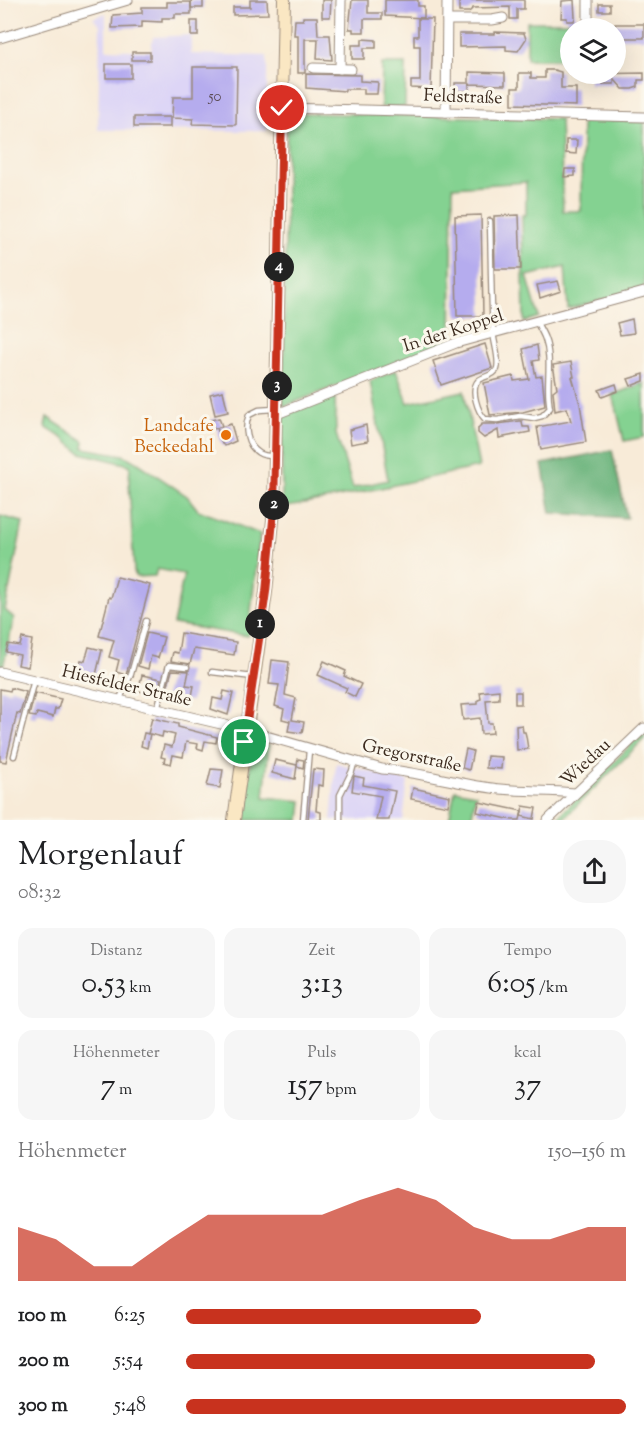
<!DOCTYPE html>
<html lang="de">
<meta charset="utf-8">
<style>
:root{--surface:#fff;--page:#f6f6f6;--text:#202124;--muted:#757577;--accent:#c8321e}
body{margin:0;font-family:"Sorts Mill Goudy",serif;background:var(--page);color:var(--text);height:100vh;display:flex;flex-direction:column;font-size:22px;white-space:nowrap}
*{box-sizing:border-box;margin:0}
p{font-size:20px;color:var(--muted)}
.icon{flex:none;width:33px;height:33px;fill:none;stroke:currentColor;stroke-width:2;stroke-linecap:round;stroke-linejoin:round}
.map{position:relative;height:820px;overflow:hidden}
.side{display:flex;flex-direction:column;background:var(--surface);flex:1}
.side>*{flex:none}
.fabs{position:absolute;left:560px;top:18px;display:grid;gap:12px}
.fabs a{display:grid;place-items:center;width:66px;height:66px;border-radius:50%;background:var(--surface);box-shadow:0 6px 24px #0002;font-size:30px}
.pin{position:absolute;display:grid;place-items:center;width:51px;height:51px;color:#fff;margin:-26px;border:3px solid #fff;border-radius:50%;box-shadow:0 2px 6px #0007}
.km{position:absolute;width:30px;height:30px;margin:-15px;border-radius:50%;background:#222;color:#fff;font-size:16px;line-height:30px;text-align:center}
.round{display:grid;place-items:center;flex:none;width:63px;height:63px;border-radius:24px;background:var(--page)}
.headline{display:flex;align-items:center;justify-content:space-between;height:102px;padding:0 18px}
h1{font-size:33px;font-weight:600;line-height:45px}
.metrics{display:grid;grid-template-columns:repeat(3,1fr);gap:9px;height:102px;padding:6px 18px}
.metrics div{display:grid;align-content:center;border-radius:15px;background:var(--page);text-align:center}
.metrics b{font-size:30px;font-weight:600}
.metrics small{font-size:16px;font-weight:400}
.metrics p{font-size:16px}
.chart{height:168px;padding:12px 18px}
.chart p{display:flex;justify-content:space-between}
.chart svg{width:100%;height:108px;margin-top:6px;fill:var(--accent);opacity:.7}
ul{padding:0 18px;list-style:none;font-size:20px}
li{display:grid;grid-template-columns:96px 72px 1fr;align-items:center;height:45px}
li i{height:15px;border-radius:8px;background:var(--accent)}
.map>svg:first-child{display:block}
.built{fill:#ddd5f6}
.green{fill:#84d291;stroke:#607e58;stroke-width:1.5}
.forest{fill:#6bb47b;stroke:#536f4c;stroke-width:1.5}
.building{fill:#b5acee}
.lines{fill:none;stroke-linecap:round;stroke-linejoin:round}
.service-casing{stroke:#9a8a7b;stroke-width:7}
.minor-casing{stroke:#9a8a7b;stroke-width:11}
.secondary-casing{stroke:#9a8a7b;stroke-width:14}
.service{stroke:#fff;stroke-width:4.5}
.minor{stroke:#fff;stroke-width:9}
.secondary{stroke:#fae7c3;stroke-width:12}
.route-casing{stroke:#fff;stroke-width:12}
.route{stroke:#c8321e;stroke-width:8}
.food-dot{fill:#e8710a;stroke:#fbf7ec;stroke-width:2}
.labels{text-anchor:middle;stroke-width:6;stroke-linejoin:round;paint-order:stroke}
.number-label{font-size:15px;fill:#5a4a52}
.street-label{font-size:18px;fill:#3b2a1e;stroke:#fbf7ec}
.food-label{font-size:18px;fill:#c56008;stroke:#fbf7ec;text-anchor:end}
</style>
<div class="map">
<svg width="644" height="820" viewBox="0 0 644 820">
<rect width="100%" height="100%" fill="#fbf7ec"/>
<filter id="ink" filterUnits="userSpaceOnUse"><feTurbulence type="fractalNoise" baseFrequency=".0167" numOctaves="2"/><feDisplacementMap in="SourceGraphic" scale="12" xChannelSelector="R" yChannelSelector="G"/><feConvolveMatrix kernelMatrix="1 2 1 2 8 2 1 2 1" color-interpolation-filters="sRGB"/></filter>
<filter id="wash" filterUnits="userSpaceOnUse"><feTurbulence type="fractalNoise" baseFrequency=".008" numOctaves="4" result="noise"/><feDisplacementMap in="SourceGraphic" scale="24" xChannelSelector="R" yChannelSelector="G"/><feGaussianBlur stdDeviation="1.35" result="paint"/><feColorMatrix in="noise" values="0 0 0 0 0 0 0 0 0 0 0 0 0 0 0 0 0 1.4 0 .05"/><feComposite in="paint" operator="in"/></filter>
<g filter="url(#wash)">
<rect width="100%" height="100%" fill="#f8ebd8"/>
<g class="built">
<path d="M106,13V49L151,51L153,37L191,35V54L267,56V131L98,130L100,25L93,18Z"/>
<path d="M336,763L408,781L403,820H331Z"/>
</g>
<g class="green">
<path d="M527,22H581V28H570V59H527Z"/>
<path d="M382,64H406L405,107H381Z"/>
<path d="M297,113L560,119L563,211H581L582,119L644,121V289L568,309L565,267L527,276L539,317L524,322L522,215H526V182L453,187L451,341L285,406L283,405L287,118Z"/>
<path d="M396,370L408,403L464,391L479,467L320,501L287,507L282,505V419L287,414L335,395L336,434L353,488L388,480L370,381Z"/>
<path d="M644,383V437L624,441L615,403L612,395Z"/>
<path d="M47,417L84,441L83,448L123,455L138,463L187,496L198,510L260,534L248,636L173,624L184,574L157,569L155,576L136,577L134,571L129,482L130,465L81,453L61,437L45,427Z"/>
<path d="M0,516L23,522L5,610L14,618L2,671L0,670Z"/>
<path d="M644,732V739L562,820H555Z"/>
<path d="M253,742L269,745L264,797L302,801L300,820H243Z"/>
<path d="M455,790L476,794L471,820H449Z"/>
</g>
<path class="forest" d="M612,450L627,518L551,513L542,464Z"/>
<g id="blocks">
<g class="building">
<rect x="191" y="0" width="12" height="8"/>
<path d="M250,0H267L268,14L233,15V7H250Z"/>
<path d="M322,0H331L330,17H322Z"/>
<path d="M352,0H368V13H382V19H364V32H353V29H349Z"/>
<path d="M385,0H418V6H424V18L385,16Z"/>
<path d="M459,0H524V9H517V19H510V7L473,8L469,12H459Z"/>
<path d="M574,0L575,18L574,21H567V18H561L562,1Z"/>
<path d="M167,2H191V14H175V18H162V22L142,21V27L112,28L113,15L142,13V7H167Z"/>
<rect x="599" y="4" width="11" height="7"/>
<path d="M303,17H317L318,35H330L332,60L317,59L318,39H305V73H298V35H294L295,20H303Z"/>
<path d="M418,19H433L431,89L411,88V81H420V46H414V36H418Z"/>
<rect x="191" y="21" width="7" height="15"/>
<rect x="615" y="24" width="29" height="14"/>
<path d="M495,32L524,33L526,39L518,51L506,50V46L459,47V34H495Z"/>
<path d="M362,39L376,40V48H364V59H352V45H362Z"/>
<rect x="132" y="52" width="18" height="8"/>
<rect x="106" y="64" width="25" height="14"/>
<path d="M193,67H237L236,125L192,124L193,119L172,118L173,97H193Z"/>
<path d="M545,70H554L561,72V88H576V106L512,104V88H519V73H531V78H545Z"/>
<path d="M469,72L505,73V85L469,84V91H455V83H469Z"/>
<path d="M644,73V80H638V87L632,89H623L614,79V84H590V74Z"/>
<path d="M306,74L360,75V81L378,82L377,94H364V89H345V91L306,88Z"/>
<rect x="134" y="117" width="36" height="10"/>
<path d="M566,140H577L576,154L566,153Z"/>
<path d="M565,169H575V176L564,177Z"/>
<path d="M481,215L483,316H457L455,216Z"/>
<path d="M519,215L521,269H495L494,216Z"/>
<path d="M558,281L561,291L540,298L537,285Z"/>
<path d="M632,319L634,333L620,335L617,323Z"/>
<path d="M485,344L492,368L441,385L433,361Z"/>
<path d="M537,345L539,360L533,361L536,377L542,376L545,406L523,412L490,415L484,383L513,376L514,381L529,379L523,349Z"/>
<path d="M571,362L574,377H572L580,404L586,442L541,450L537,427L571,421L567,408L555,411L553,391L557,388L553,365Z"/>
<path d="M644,374V381L631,386L628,379Z"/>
<path d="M616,384L618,391L602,397L599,390Z"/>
<path d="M223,391L228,412L215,415L210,394Z"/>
<path d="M219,418L222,426L214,429L211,420Z"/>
<path d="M520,421H522L523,427H529L530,432L499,438L498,430L484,438L478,433V428L482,424H497Z"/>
<path d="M231,424L236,441L225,446L222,444L217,428Z"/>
<path d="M366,425L368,441L351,444L349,430Z"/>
<path d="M117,577L150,585L126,675L116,672L119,660L109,657L114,640L99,636L109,597L111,598Z"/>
<path d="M147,633L164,637L158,658L151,656L148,669L138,666Z"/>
<path d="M181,633L236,642L234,655L194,649L190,664L171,661L173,652L178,653Z"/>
<path d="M22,638L32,640L28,667L18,665L20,655L6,652L8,644L20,646Z"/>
<path d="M89,647L102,650L95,679L78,675L79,665L81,660L85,661Z"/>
<path d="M272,660L289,662L285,695L296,698L292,720L304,722L302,733L288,731L290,721L282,719L284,709L275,706L279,685L269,684Z"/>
<path d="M324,661L346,671L344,676L361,684L355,697L345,692L347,688L318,675Z"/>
<path d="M172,670L189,671L186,685L194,686L191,701L165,696Z"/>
<path d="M142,675L161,679L157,694L138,691Z"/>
<path d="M11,688L26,692L20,714L17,713L6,762L0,761V689L10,691Z"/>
<path d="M499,690V699L486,700L488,723H492L493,733L481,734L480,718L463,720L461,705L478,704V700L481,699L480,692Z"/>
<path d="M224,691L233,693L228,715L211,709L213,698L222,700Z"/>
<rect x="515" y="692" width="6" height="12"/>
<path d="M35,693L61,699L58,709H55L53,717L37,713L36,717L29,716Z"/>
<path d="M152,718L178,724V727L217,737L216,743L205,741L203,750L197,748L198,744L186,742L183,757L173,755L171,764L164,762L165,758L161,757L164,745L172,747L175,735L163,732L162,737L150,734L147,748L141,746L144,733L149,734H148Z"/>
<path d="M522,725L523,732H525L526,736L528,749L517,750L516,726Z"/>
<path d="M466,749L473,751L469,770L462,768Z"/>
<path d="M487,756L502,757L501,769L486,768Z"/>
<path d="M298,759L304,760L303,768L297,766L295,779L272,773L275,760L297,765Z"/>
<path d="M211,769L223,770L220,788L207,786Z"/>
<path d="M313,769L324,770L323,786L318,785L316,811L321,812V820H308Z"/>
<path d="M354,776L364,778L363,785L395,791L389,820H376L381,796L352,791Z"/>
<path d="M413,788L450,796L448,806L411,799Z"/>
<path d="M479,802L522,811L520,820H512L477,812Z"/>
<path d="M523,806L536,808L534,819L521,816Z"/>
</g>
</g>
</g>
<g filter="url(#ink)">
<use href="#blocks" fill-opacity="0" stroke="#9a8a7b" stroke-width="1.5"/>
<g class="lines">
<defs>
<g id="service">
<path d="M490,221C491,258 491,295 493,332C494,343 500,359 497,369C494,376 483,376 478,381C470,390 478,412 485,419L497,420L520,416L534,418L542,416L550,408C545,386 553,361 545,339C543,333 539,327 536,321"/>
<path d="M274,409L259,410L249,415C244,427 246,445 259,453C263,456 269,456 274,456"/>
<path d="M212,672L253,677"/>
<path d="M119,701L131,674L146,621"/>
<path d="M157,710L169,665L187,667"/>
<path d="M14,756L34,680"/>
<path d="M303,820L309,750"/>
<path d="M340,820V795L352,771L355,760"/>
</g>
<g id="minor">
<path d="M588,0V28"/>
<path d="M447,20H492L503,18"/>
<path d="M0,38L128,0"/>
<path d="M313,68L351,69"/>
<path d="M340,69L341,0"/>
<path d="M282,108L644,117"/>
<path d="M446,112L447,0"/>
<path d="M277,414L456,343L644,292"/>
<path d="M0,672L238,728L382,769C419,772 455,783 492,788C520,792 547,790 575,793"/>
<path d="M548,820L644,728"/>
</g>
<path id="secondary" d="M234,820L266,592L274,510L284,0"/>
</defs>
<use href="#service" class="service-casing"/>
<use href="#minor" class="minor-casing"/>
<use href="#secondary" class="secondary-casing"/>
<use href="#service" class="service"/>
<use href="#minor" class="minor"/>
<use href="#secondary" class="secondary"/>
</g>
</g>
<g class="lines" filter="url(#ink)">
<defs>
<path id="route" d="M244,742L266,592L274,510L282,108"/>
</defs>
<use href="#route" class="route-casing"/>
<use href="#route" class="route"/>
</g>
<circle class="food-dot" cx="226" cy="435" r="6"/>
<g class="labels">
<g class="number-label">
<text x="215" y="101">50</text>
</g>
<g class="street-label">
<text transform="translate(463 96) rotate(2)" y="6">Feldstraße</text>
<text transform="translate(453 330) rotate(-18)" y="6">In der Koppel</text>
<text transform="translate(127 685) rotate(13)" y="6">Hiesfelder Straße</text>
<text transform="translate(412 755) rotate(12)" y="6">Gregorstraße</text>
<text transform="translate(585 762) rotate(-43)" y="6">Wiedau</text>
</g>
<g class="food-label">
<text x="214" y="431">Landcafe<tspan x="214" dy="21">Beckedahl</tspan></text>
</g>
</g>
</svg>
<div class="fabs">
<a><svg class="icon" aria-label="layers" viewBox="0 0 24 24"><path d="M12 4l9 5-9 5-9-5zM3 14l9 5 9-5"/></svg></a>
</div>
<div class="pin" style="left:244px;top:742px;background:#1e9e55"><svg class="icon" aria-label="arrive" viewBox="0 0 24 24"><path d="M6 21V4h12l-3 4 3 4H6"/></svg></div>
<div class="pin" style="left:282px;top:108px;background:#d93025"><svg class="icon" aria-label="check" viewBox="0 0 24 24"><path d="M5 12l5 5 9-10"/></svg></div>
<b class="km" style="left:260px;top:624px">1</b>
<b class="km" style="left:274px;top:505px">2</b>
<b class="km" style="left:277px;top:386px">3</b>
<b class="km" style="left:279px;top:267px">4</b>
</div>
<section class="side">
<div class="headline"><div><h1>Morgenlauf</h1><p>08:32</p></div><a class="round"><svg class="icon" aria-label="share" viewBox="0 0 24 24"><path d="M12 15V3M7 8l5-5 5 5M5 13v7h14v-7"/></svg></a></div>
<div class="metrics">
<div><p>Distanz</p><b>0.53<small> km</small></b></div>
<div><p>Zeit</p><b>3:13</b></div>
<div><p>Tempo</p><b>6:05<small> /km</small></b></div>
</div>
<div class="metrics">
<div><p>Höhenmeter</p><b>7<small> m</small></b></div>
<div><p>Puls</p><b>157<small> bpm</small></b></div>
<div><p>kcal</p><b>37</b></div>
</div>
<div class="chart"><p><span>Höhenmeter</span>150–156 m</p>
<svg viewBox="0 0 160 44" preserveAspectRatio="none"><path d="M0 44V22L10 27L20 38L30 38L40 27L50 17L60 17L70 17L80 17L90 11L100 6L110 11L120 22L130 27L140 27L150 22L160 22V44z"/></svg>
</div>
<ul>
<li><b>100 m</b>6:25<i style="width:67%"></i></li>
<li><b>200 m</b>5:54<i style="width:93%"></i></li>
<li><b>300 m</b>5:48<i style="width:100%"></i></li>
</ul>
</section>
